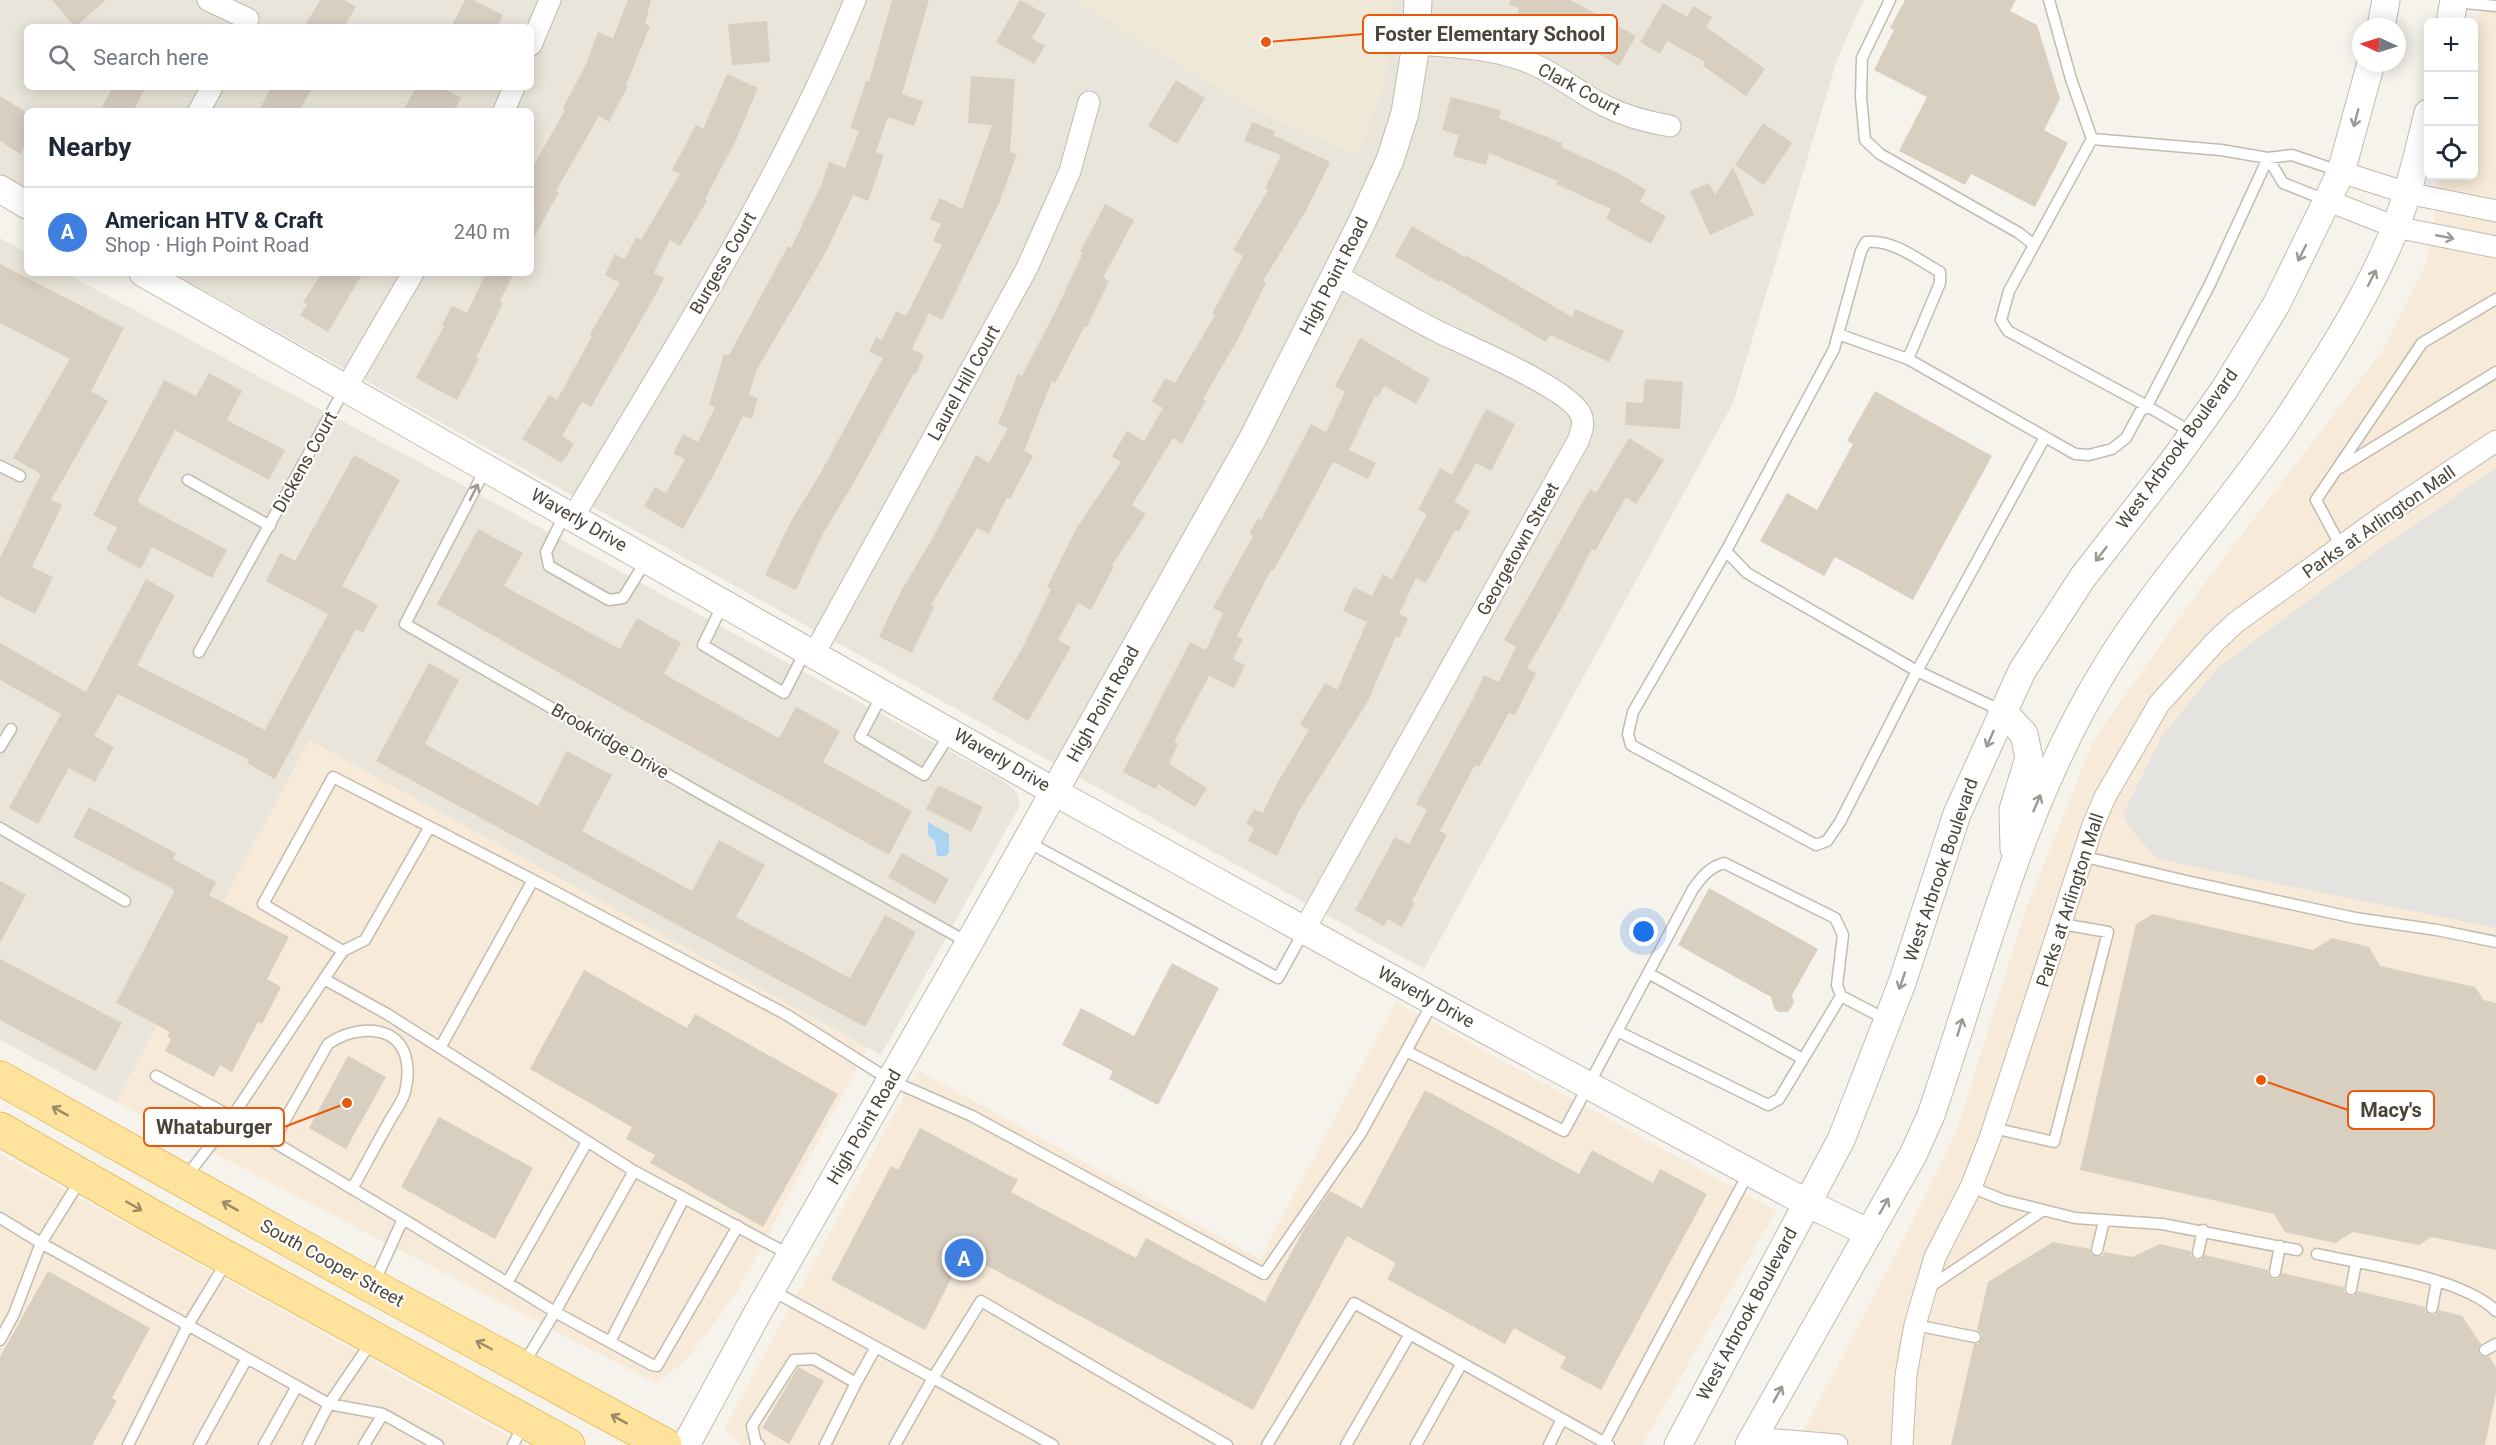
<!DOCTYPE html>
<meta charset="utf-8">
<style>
body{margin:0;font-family:Roboto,sans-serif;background:#f2f2f3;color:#1f2937}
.controls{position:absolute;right:18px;top:18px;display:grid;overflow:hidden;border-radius:9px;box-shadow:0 3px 15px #0003}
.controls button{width:54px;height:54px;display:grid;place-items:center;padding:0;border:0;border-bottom:2px solid #e0e1e3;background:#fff;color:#1f2937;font:30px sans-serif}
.compass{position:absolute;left:2352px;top:18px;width:54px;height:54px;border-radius:50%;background:#fff;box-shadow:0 3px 15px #0003;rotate:274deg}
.you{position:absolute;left:1644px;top:932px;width:21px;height:21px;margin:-15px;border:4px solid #fff;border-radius:50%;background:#1a73e8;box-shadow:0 0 0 9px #1a73e833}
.badge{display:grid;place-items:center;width:39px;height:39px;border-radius:50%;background:#fc3f1d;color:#fff;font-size:20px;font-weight:700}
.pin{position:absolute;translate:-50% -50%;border:3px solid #fff;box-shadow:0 2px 6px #0006}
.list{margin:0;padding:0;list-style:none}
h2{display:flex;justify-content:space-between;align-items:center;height:78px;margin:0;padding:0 24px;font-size:26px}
h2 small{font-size:20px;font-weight:400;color:#747a83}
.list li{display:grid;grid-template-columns:39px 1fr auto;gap:18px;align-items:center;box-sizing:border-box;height:90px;padding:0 24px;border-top:2px solid #e0e1e3}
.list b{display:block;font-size:22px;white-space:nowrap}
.list p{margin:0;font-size:20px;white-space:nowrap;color:#747a83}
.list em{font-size:20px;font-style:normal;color:#747a83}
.icon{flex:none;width:33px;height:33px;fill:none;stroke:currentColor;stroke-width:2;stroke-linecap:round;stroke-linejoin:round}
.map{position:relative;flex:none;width:2496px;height:1445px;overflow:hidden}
.search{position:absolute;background:#fff;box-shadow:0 3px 15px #0003;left:24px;top:24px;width:510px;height:66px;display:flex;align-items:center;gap:15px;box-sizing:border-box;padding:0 21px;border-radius:9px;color:#747a83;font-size:22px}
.panel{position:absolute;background:#fff;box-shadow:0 3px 15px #0003;left:24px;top:108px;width:510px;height:168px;border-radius:9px}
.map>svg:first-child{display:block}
.residential{fill:#eae5da;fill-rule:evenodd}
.commercial{fill:#f7ead8}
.education{fill:#efe8d6}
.parking{fill:#e5e3e0}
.water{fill:#a9d4f2}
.building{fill:#d8cfc1}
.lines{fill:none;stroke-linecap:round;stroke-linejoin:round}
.service-casing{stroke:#c2bbae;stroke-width:13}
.minor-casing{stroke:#c2bbae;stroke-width:23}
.tertiary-casing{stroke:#c2bbae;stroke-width:29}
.primary-casing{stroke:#e6c16a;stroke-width:35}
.service{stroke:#fff;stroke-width:10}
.minor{stroke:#fff;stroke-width:21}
.tertiary{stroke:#fff;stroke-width:27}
.primary{stroke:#ffe39c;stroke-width:33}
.oneway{stroke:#9c9892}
.oneway2{stroke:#9c8c66}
.labels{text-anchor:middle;stroke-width:4.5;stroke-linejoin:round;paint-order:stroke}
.street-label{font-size:18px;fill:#4b4439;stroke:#fff}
.leader{fill:none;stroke:#e8590c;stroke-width:2}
.callout-dot{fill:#e8590c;stroke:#fff;stroke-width:2}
.callout{fill:#fff;stroke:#e8590c;stroke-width:2}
.callout-label{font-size:20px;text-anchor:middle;font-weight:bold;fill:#4b4439}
</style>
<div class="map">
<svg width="2496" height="1445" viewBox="0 0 2496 1445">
<rect width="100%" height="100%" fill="#f6f3ec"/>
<path class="residential" d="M0 0H1864L1838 57 1733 403 1424 969 172 273H531V111H27V193L0 178ZM27 27H531V87H27Z
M0 238 27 253V273H65L449 478 1004 781 1017 793 1020 805 881 1055 310 741 116 1102 0 1040Z"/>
<path class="commercial" d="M2481 0H2496V1445H1796L1905 1237 1956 1133 2025 912 2093 741 2201 588 2383 350 2427 261 2440 176H2474V37Z
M309 740 868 1048 739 1289 689 1357 657 1384 116 1102Z
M1396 1002 1776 1211 1642 1445H741L724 1429 918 1070 1260 1259Z
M0 1154 524 1445H0Z"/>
<path class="education" d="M1075 0H1393L1385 84 1357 155 1252 109Z"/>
<path class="parking" d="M2496 468V928L2157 859 2129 827 2123 814 2161 737 2218 668 2344 574Z"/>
<path class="water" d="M928 822 949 834V852L946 856H937L935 841 928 835Z"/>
<path class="building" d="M52 0H106L75 27Z
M320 0H344L356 7 344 27H304Z
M465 0H473L503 15 497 27H451Z
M628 0H651L645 24 650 26 626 85 628 86 609 122 599 116 556 191 559 192 531 243V170L565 110 563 108 586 64 598 32 613 38Z
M892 0H929L902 94 923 101 914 126 888 117 876 152 884 155 868 201 853 195 825 254 757 369 749 395 758 398 752 419 743 416 714 474 683 529 644 506 655 487 666 493 685 459 673 454 683 434 698 442 715 407 709 405 724 354 729 355 788 246 791 248 822 183 829 162 845 168 859 131 850 128 866 81 869 82Z
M1020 0 1046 14 1032 38 1045 46 1034 64 996 42Z
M1510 0H1571L1636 36 1619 66 1572 39 1580 25 1539 13 1535 26 1516 21 1519 8 1509 5Z
M1905 0H2016L2010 11 2037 25 2060 99 2044 130 2068 143 2035 207 1971 174 1965 185 1899 151 1927 97 1874 70 1894 30 1890 28Z
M1663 3 1687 17 1693 6 1712 17 1706 27 1765 69 1746 96 1703 66 1705 62 1667 41 1660 54 1640 42Z
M767 21 770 62 732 65 728 24Z
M727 74 758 88 735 142 705 199 707 201 680 246 670 240 654 273 664 278 656 294 591 407 582 402 562 436 574 444 562 463 522 439 549 395 557 400 592 336 590 334 620 283 605 275 615 254 625 259 636 237 641 240 680 174 672 170 696 125 703 129Z
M971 76 1015 79 1010 152 1017 154 1000 201 942 320 929 313 912 349 924 355 916 374 914 373 853 484 822 535 796 590 765 575 790 523 820 474 883 358 869 352 876 337 882 340 896 311 906 316 942 245 933 241 941 224 930 219 940 198 962 209 992 125 968 123Z
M1176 80 1205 98 1177 144 1148 126Z
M113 87H146L133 111H100Z
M271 87H313L299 111H259Z
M416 87H441L461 98 454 111H403Z
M0 96 27 113V142L20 154 0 141Z
M1451 97 1501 110 1499 118 1562 143 1561 147 1620 174 1646 190 1640 202 1666 216 1651 244 1606 219 1611 209 1556 184 1558 181 1489 153 1486 165 1453 156 1459 135 1442 130Z
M1252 122 1275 131 1273 135 1330 162 1307 209 1263 281 1266 283 1238 339 1203 399 1206 400 1182 444 1173 438 1132 505 1146 514 1112 565 1114 566 1091 610 1078 603 1058 640 1071 647 1028 721 992 699 1023 647 1051 589 1047 587 1076 529 1121 462 1112 456 1127 431 1144 441 1163 408 1152 402 1165 378 1175 383 1215 315 1212 314 1243 256 1233 250 1268 190 1265 188 1281 155 1244 141Z
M1763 123 1792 143 1764 185 1735 165Z
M1733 167 1754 215 1710 235 1690 191 1709 183 1715 195Z
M1105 204 1134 220 1103 278 1109 281 1087 327 1085 326 1055 383 1052 381 1024 451 1033 456 1010 499 1007 497 989 534 977 528 931 605 934 607 912 653 879 637 901 591 931 541 976 455 989 463 1008 428 998 424 1018 374 1022 376 1057 308 1083 253 1080 252Z
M1412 226 1465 257 1466 255 1572 317 1575 309 1624 331 1609 362 1550 335 1546 342 1440 280 1439 282 1395 256Z
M0 264 124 328 91 391 108 401 51 500 62 505 32 567 53 577 35 614 0 596V558L41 474 13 458 70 359 0 323Z
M322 273H363L328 332 300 315 307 305 303 302Z
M486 273H514L500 301 503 303 476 358 479 359 457 400 416 378 444 326 442 325 452 306 467 313Z
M1360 338 1430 379 1416 404 1384 386 1378 397 1375 396 1349 450 1376 463 1368 479 1333 462 1299 525 1273 571 1271 570 1237 636 1243 639 1233 659 1245 665 1234 688 1209 676 1174 742 1178 744 1169 764 1207 788 1195 807 1158 784 1156 789 1123 772 1190 642 1206 650 1223 613 1213 608 1253 536 1249 534 1258 518 1261 520 1311 424 1326 432 1345 392 1335 386Z
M209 373 242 391 227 420 285 450 269 480 175 430 137 502 227 550 212 578 152 547 141 569 106 550 117 528 93 515 164 380 196 396Z
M1645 379 1683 382 1680 429 1625 425 1626 402 1643 403Z
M1875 391 1992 456 1913 600 1835 557 1824 576 1760 541 1787 493 1817 510 1853 444 1847 441Z
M1486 409 1515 424 1491 471 1476 463 1454 502 1470 511 1459 532 1455 530 1426 583 1416 578 1399 614 1408 618 1399 638 1396 636 1368 701 1299 811 1277 856 1248 841 1254 828 1246 824 1254 809 1263 813 1276 785 1309 730 1300 724 1325 683 1337 690 1367 622 1343 611 1354 587 1372 596 1383 574 1392 579 1427 514 1418 510 1440 468 1452 475Z
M1629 438 1664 460 1636 504 1626 497 1595 551 1592 549 1560 611 1527 668 1536 673 1515 715 1509 713 1479 767 1475 765 1440 831 1447 835 1412 901 1415 903 1402 927 1388 919 1384 926 1355 910 1395 837 1409 844 1427 810 1416 804 1475 695 1484 675 1499 682 1516 647 1504 640 1590 489 1596 493Z
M354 455 400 480 342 586 378 605 363 633 356 629 275 779 247 763 249 760 118 694 94 736 114 747 95 782 69 768 38 824 9 808 61 714 0 680V643L86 692 146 579 175 595 137 665 265 730 328 614 266 581 280 553 295 561Z
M478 529 523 553 504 586 620 649 637 618 681 643 664 674 779 738 796 707 840 731 823 762 912 811 889 855 653 726 437 604Z
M429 663 459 680 425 744 538 806 567 751 612 775 582 831 692 891 719 840 765 865 736 917 850 978 885 915 916 932 865 1027 376 761Z
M938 785 983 807 971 832 926 809Z
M89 807 176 853 173 859 216 882 209 895 289 937 267 979 281 987 262 1024 258 1022 232 1072 220 1065 214 1077 165 1051 171 1039 167 1036 170 1032 116 1003 175 890 73 837Z
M902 853 949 879 935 904 888 877Z
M0 881 26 895 0 943Z
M1709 888 1818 949 1792 995 1794 1003 1788 1012H1778L1774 1008 1771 997 1678 945Z
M2153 914 2313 950 2332 938 2369 947 2380 966 2475 987 2484 1000 2496 1003V1250L2431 1237 2419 1245 2353 1232 2335 1243 2285 1232 2274 1214 2080 1170 2136 924Z
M0 959 122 1023 96 1071 0 1020Z
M1172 963 1219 988 1158 1105 1109 1079 1113 1071 1062 1045 1081 1008 1134 1036Z
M584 970 687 1028 695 1014 838 1094 763 1227 650 1163 655 1155 626 1139 632 1127 530 1069Z
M348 1056 386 1077 346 1149 309 1128Z
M1425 1090 1579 1174 1592 1150 1653 1183 1660 1169 1707 1194 1601 1390 1560 1368 1566 1357 1514 1328 1505 1344 1387 1279 1396 1263 1347 1236 1253 1410 984 1264 954 1273 925 1330 831 1280 891 1166 898 1170 920 1128 1018 1180 1011 1192 1136 1258 1146 1238 1265 1302 1304 1229 1330 1191 1362 1208Z
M439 1117 533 1168 495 1239 401 1187Z
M2053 1242 2090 1249 2091 1255 2096 1257 2102 1256 2104 1252 2132 1257 2160 1244 2191 1251V1256L2196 1260H2201L2205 1255 2268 1270V1275L2273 1279H2278L2282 1273 2344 1287V1292L2349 1296H2354L2358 1291 2425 1307V1311L2430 1315H2435L2439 1310 2462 1316 2481 1344 2478 1349 2479 1354 2484 1357 2489 1356 2496 1367V1393L2485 1445H1951L1974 1344H1978L1982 1339V1334L1977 1330 1988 1282Z
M48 1271 150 1328 112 1398 117 1401 92 1445H0V1357Z
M798 1367 824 1381 789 1444 762 1428Z"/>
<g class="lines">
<g class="service-casing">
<path id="service" d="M1890 0 1862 58 1861 97 1865 140 1880 154 2019 233 2033 244
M2049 0 2071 79 2092 139 2009 291 2001 320 2008 331 2147 406 2210 284 2268 158
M2454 2 2496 6
M2092 139 2221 150 2268 158 2292 155 2339 171
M2268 158 2283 183 2328 201
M1838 334 1908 359
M2045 437 1917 671 1840 822 1827 841 1816 845 1631 745 1628 734 1633 712 1726 551 1834 349 1861 251 1866 242C1893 239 1918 260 1940 272V283L1908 359 2075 454 2089 455 2112 449 2126 438 2140 412 2147 406 2193 433
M0 466 20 476
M486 468 405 624 705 796 969 943
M2340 468 2496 372
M188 480 270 526
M565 514 546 552 549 566 609 600 623 598 647 559
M2341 547 2316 500 2422 343 2496 299
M1726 551 1747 573 1771 587 1917 671 2002 711
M723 604 703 645 784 693 806 650
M199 652 345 388
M882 695 860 737 924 775 951 732
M0 747 11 729
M0 828 125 901
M1026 841 1278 978 1304 931
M2081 856 2182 880 2355 918 2437 930 2496 942
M343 951 365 940 429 828
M1648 973 1803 1059
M324 979 343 951 263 904 333 777 533 880
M1617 1031 1768 1105 1779 1099 1841 996
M440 1048 533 880 787 1015 890 1080 972 1116 1264 1274 1361 1133 1433 1002
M1406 1051 1564 1131 1693 889C1702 877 1708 868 1724 863L1835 918 1843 935 1837 985 1841 996 1887 1020
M156 1076 232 1117 403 1219
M1993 1128 2054 1142 2108 932 2062 924
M273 1141 328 1044C342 1034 362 1028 380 1032 408 1039 411 1067 405 1092 403 1101 395 1111 390 1120 377 1143 365 1166 352 1189
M634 1171 790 1255
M186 1177 232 1117 324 979 387 1014 634 1171 555 1312 523 1365
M1971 1187 2003 1200 2075 1218 2162 1224 2297 1250
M0 1218 41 1243 81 1179
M2097 1250 2104 1221
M2198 1253 2203 1230
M2317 1254C2365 1265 2463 1277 2496 1311
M2275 1272 2280 1246
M374 1283 403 1219 555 1312 652 1365 657 1366 738 1226
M507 1283 587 1142
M1928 1288 2042 1211
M2351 1289 2356 1263
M771 1290 933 1378 895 1445
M2432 1308 2437 1281
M1915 1325 1975 1337
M0 1340 14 1314 41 1243 329 1404 372 1341
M610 1342 684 1198
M2485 1350 2496 1344
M128 1445 188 1325 227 1261
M199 1445 247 1358
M264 1445 297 1386
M308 1445 329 1404 383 1414 438 1445
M364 1445 383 1414
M513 1445 524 1424
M759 1445 756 1443 752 1426 794 1360 814 1359 856 1383 876 1347
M825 1445 856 1383
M1053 1445 933 1378 981 1301 1227 1445
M1267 1445 1354 1303 1609 1445
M1346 1445 1410 1334
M1416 1445 1462 1363
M1549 1445 1562 1419
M1603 1445 1749 1172"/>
</g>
<g class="minor-casing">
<path id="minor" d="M208 0 248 19
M1416 44C1456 47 1496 48 1533 64 1558 75 1580 93 1605 106 1625 116 1647 122 1670 126
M531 45 550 0
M199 111 212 87
M504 111 514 87
M2341 172 2407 193 2496 211
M2329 201 2395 227 2496 247
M346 388 413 273
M573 517C673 349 781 182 855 0
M814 654 1027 268 1070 171 1089 102
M1304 930 1578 441C1581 433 1585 424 1581 415 1571 389 1467 346 1439 332 1403 314 1369 293 1334 274
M1753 1438 1837 1445
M1902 1445 1906 1375 1915 1325 1935 1257 1971 1187 1989 1141 2093 825 2105 797 2159 704 2215 642 2235 623 2386 514 2496 441"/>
</g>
<g class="tertiary-casing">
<path id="tertiary" d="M2450 22 2454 0
M2381 27 2386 0
M0 189 27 205
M143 273 1069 800 1456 1014 1807 1203 1869 1233
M2002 711 2024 734 2029 758 2013 810 2014 849
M686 1445 757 1314 969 943 1252 440 1362 222 1390 160 1405 113 1416 44 1418 0
M1678 1445 1841 1140 1902 983 1957 814 2022 671 2083 577 2174 460 2224 390 2276 305 2341 172 2371 63
M1749 1445 1913 1155 1931 1115C1983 963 2021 805 2106 667 2159 580 2231 505 2287 420 2324 364 2362 305 2389 243 2407 202 2417 157 2428 113"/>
</g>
<g class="primary-casing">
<path id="primary" d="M0 1078 372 1286 665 1445
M0 1129 164 1223 568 1445"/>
</g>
<use href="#service" class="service"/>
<use href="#minor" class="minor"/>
<use href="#tertiary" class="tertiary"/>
<use href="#primary" class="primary"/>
</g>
<defs><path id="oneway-shaft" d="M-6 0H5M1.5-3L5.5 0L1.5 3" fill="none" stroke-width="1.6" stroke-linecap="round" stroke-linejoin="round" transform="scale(1.5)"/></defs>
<g class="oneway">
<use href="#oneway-shaft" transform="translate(2356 118) rotate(105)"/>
<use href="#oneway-shaft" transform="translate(2445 237) rotate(11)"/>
<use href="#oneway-shaft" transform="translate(2302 253) rotate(117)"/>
<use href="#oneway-shaft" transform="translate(2372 278) rotate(-63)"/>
<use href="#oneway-shaft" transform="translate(474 492) rotate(-63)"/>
<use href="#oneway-shaft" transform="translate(2101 554) rotate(128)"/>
<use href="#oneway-shaft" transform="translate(1990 739) rotate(114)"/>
<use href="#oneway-shaft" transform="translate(2037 803) rotate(-67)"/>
<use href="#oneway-shaft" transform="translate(1902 981) rotate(109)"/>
<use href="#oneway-shaft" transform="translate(1960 1027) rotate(-73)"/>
<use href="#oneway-shaft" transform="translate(1884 1206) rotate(-60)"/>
<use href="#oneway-shaft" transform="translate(1778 1394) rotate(-61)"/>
</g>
<g class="oneway2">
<use href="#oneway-shaft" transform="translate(60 1111) rotate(-151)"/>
<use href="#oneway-shaft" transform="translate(134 1206) rotate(30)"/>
<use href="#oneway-shaft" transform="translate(230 1206) rotate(-151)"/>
<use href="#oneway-shaft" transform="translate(484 1345) rotate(-152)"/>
<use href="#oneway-shaft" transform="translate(619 1419) rotate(-151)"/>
</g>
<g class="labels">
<g class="street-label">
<text transform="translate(1579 89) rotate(28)" y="6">Clark Court</text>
<text transform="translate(723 263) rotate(-60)" y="6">Burgess Court</text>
<text transform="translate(1334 276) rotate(-63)" y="6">High Point Road</text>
<text transform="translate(964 383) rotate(-61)" y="6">Laurel Hill Court</text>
<text transform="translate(2177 449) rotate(-54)" y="6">West Arbrook Boulevard</text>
<text transform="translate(305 462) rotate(-61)" y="6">Dickens Court</text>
<text transform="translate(579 520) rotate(30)" y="6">Waverly Drive</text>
<text transform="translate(2379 522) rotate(-35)" y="6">Parks at Arlington Mall</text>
<text transform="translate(1518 549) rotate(-61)" y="6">Georgetown Street</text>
<text transform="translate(1103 704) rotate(-61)" y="6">High Point Road</text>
<text transform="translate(610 741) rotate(30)" y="6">Brookridge Drive</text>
<text transform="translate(1002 760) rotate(30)" y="6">Waverly Drive</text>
<text transform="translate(1941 870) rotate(-71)" y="6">West Arbrook Boulevard</text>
<text transform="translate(2070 900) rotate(-72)" y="6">Parks at Arlington Mall</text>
<text transform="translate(1426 997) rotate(29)" y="6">Waverly Drive</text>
<text transform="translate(864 1127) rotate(-60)" y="6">High Point Road</text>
<text transform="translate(332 1263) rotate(29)" y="6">South Cooper Street</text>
<text transform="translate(1747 1314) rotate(-62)" y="6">West Arbrook Boulevard</text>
</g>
</g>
<path class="leader" d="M1266 42L1363 34M2261 1080L2348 1110M347 1103L284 1127"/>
<g class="callout-dot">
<circle cx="1266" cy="42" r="6"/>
<circle cx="2261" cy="1080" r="6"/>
<circle cx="347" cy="1103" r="6"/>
</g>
<g class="callout">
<rect x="1363" y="15" width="254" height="38" rx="6"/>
<rect x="2348" y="1091" width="86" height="38" rx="6"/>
<rect x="144" y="1108" width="140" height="38" rx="6"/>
</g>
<g class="callout-label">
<text x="1490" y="41">Foster Elementary School</text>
<text x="2391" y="1117">Macy's</text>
<text x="214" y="1134">Whataburger</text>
</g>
</svg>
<div class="controls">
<button>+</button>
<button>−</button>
<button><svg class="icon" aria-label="locate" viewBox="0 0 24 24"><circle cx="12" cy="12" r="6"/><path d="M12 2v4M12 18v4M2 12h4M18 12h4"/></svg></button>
</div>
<svg class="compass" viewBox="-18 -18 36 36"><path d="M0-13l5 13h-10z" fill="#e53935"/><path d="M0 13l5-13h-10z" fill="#747a83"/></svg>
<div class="you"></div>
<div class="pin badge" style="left:964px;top:1258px;background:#3f7fe0">A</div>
<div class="search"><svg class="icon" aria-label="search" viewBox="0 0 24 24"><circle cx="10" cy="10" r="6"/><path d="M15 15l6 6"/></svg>Search here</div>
<section class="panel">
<h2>Nearby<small></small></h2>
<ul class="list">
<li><span class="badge" style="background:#3f7fe0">A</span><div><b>American HTV &amp; Craft</b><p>Shop · High Point Road</p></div><em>240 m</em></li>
</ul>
</section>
</div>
